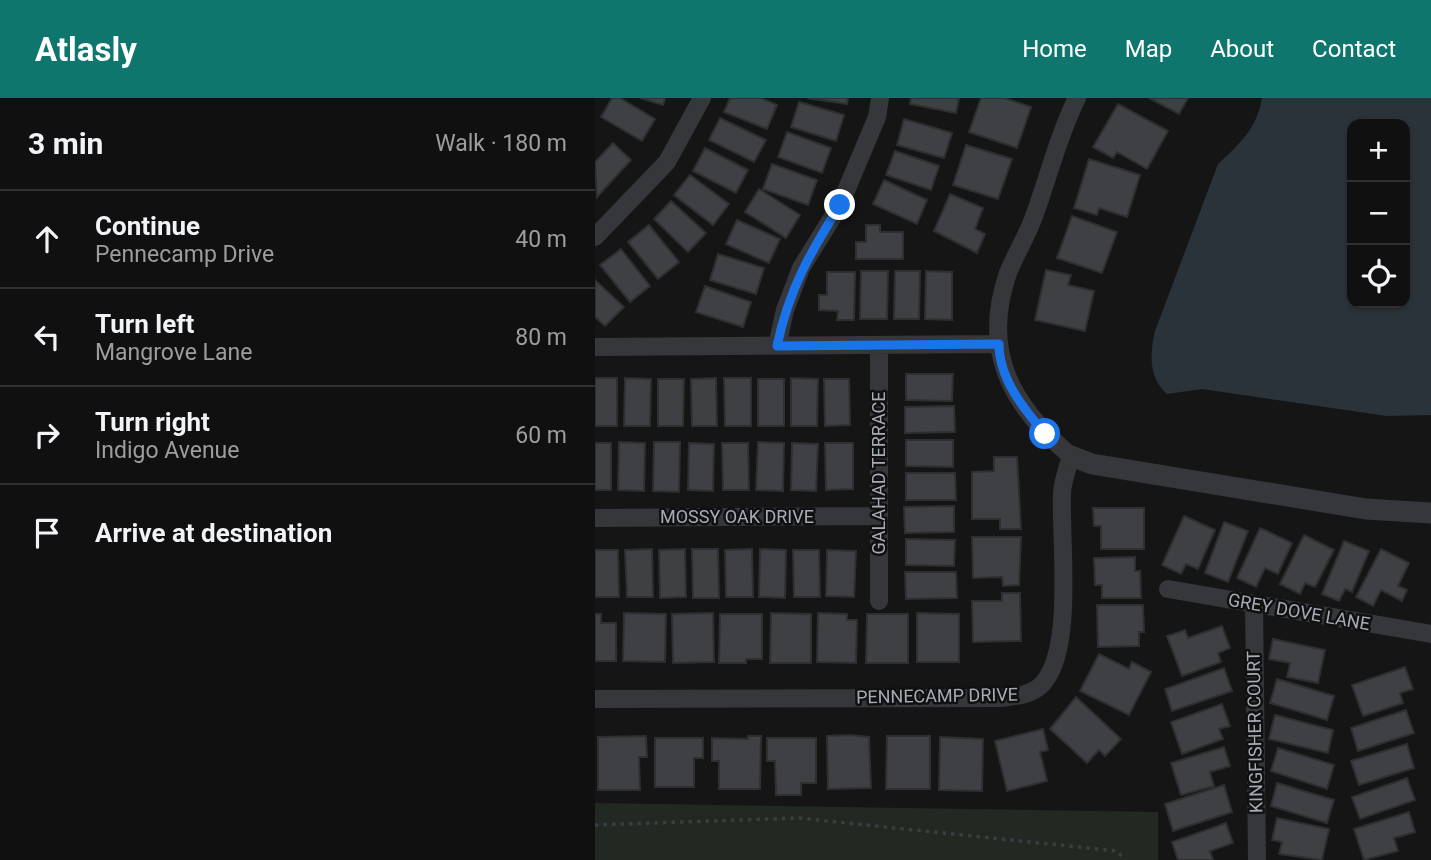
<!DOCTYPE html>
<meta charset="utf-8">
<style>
body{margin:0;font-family:Roboto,sans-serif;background:#191919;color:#f1f3f6}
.controls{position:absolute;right:21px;top:21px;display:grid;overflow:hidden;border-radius:14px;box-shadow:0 2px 5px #0004}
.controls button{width:63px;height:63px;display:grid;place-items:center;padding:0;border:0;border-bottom:2px solid #303030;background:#101010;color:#f1f3f6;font:35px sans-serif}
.stop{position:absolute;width:21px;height:21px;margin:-16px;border:5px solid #1a73e8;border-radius:50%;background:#fff}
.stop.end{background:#1a73e8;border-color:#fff;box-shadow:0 2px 7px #0008}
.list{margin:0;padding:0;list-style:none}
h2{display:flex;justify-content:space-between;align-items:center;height:91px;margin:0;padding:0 28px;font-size:30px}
h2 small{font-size:23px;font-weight:400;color:#9c9d9f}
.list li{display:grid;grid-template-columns:46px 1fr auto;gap:21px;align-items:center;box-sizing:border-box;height:98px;padding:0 28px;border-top:2px solid #303030}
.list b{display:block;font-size:26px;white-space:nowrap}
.list p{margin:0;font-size:23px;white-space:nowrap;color:#9c9d9f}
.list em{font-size:23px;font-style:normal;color:#9c9d9f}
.icon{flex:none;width:38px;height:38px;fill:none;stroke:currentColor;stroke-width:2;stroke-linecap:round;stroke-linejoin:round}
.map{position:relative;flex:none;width:836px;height:762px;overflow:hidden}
header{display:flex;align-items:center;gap:42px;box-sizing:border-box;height:98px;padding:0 35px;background:#0f766e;color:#fff}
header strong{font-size:33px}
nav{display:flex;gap:38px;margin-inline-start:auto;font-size:24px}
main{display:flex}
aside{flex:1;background:#101010}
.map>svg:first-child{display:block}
.green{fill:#212922}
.water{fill:#2b333a;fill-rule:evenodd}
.building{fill:#3f4043;stroke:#2f2f32;stroke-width:2}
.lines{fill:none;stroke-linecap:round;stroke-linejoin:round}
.path{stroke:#3c3d42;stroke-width:3.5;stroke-dasharray:3.5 5;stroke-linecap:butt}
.minor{stroke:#36373b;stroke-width:18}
.tertiary{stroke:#36373b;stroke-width:21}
.route{stroke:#1a73e8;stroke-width:9}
.labels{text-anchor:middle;stroke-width:5;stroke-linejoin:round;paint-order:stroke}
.street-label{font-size:18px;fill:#a7abb6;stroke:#101011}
</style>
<header>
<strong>Atlasly</strong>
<nav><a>Home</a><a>Map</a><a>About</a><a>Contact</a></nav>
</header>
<main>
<aside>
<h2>3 min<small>Walk · 180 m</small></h2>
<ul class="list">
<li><svg class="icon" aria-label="ahead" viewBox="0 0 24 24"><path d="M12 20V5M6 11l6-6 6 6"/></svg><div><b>Continue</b><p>Pennecamp Drive</p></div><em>40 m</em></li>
<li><svg class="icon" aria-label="left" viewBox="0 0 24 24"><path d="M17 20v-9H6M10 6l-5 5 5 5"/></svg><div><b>Turn left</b><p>Mangrove Lane</p></div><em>80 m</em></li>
<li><svg class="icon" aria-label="right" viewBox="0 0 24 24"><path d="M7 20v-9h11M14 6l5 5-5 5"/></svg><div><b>Turn right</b><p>Indigo Avenue</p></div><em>60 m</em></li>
<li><svg class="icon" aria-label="arrive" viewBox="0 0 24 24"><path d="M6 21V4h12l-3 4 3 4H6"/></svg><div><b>Arrive at destination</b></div></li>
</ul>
</aside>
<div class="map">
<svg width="836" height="762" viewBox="0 0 836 762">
<rect width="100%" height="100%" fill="#151516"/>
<path class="green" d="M0 705 563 714V762H0Z"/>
<path class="water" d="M667 0H836V317L792 318 607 291 572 296C553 280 555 254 560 233L623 66C645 46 662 30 667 0ZM757 26H810V205H757Z"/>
<path class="building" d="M17 0H25L60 21 47 43 6 19Z
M45 0H70L68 7Z
M135 0H166L182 7 172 31 129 14Z
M212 0H253L252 6Z
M316 0H364L361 15 315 6Z
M386 0H409L436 9 422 50 374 34Z
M554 0H593L584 16Z
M204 4 249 17 241 43 196 29Z
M523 6 573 33 552 71 522 54 518 60 498 49Z
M125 20 171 42 159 64 114 42Z
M309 21 357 35 349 60 302 47Z
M192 34 236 50 227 75 183 59Z
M18 45 36 62 2 99 0 64Z
M371 47 417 61 403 101 358 87Z
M110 50 153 72 141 95 98 73Z
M300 53 344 68 336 92 291 77Z
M494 61 545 77 532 119 504 110 502 117 479 110Z
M177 66 222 82 213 107 168 91Z
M95 77 134 106 118 127 79 97Z
M289 82 332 102 322 126 278 106Z
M164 91 205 117 191 140 150 114Z
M355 96 388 110 380 131 390 136 382 155 339 133Z
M76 103 111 135 93 154 59 121Z
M477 118 522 134 507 175 462 160Z
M142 122 185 141 174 165 131 146Z
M54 127 84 164 63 181 33 144Z
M271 127H285V134H308V161H261V144H271Z
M26 151 55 188 35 204 5 167Z
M123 156 169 170 161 196 115 182Z
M451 172 476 177 473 187 499 193 490 233 440 222Z
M266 173H293L292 221H265Z
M300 173H325L324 221H299Z
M331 173 357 174V222L330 221Z
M232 174H260L259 222H242L243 213 224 212V197H232Z
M0 182 29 209 10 228 0 219Z
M110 188 156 204 148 229 101 214Z
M311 276H358L357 303 311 302Z
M0 280H22V328H0Z
M30 280 56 281 55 328H29Z
M121 280 122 328H97L96 281Z
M129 280H156V328H130Z
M196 280 223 281 222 328H196Z
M63 281H89L88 328H63Z
M163 281H189V328H163Z
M229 281H254L255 327 230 328Z
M359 308 360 334 310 335V309Z
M311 342H358V369L311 368Z
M24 344 50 345 49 393 23 392Z
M59 344H85L84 394 58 393Z
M163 344 189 345 188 393 161 392Z
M0 345H16V392H0Z
M94 345 119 346 118 393 93 392Z
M127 345H153L154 392H128Z
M197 345 223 346 221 393 196 392Z
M230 345H258V391L231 392Z
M399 359H422L426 431H405V421H377V374L399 373Z
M311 375H360L361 402H311Z
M359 408V434L310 435 309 409Z
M498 410H549V451H506V428H499Z
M589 418 620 432 603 471 591 466 586 476 567 467Z
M629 424 653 433 633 484 610 475Z
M665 430 697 445 683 476 670 470 661 489 642 480Z
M709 437 739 452 720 489 710 485 705 496 685 486Z
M377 439H426L424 487 408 488 407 479 378 480Z
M311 441 360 442 359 468 311 467Z
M749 443 774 453 757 494 750 491 744 503 727 496Z
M57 451 58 499H32L30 452Z
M90 451 91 499 65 500 64 452Z
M97 451H123L124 500H98Z
M157 451 158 499H131L130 452Z
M165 451 191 452 190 500 164 499Z
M786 451 814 465 803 488 812 492 807 503 786 492 778 508 761 499Z
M0 452H23L24 499H0Z
M198 452H224L225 499H199Z
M232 452 261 453 259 499 231 498Z
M540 459V473H545L546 500H507V487H500L499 460Z
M310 474H361L362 500 311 501Z
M407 495H425L426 543 378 544 377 503H407Z
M502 507H548L549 534H544V548L503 549Z
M29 515 71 516 70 564 28 563Z
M118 515 119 564 78 565 77 516Z
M176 515 216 516V565H175Z
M223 515 252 516V522H262L261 565 222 564Z
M322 515 364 516V564H322Z
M0 516H6V525H21V563H0Z
M125 516H167V561H151V565H124Z
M272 516H313V565H271Z
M627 528 635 550 623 555 626 564 587 578 572 538 590 532 593 540Z
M678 541 730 552 723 585 692 579 695 565 674 561Z
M504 556 534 571 537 564 556 574 534 617 485 593Z
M810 569 818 591 805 595 808 605 768 618 757 587Z
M629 570 637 593 577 613 570 591Z
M682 581 739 598 732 622 675 605Z
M481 599 526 641 510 658 504 652 492 665 455 631Z
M627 606 635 628 624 631 628 641 587 656 576 624Z
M811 612 819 635 763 653 756 630Z
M680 617 738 632 733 655 674 641Z
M448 631 453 652 445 654 452 683 412 693 400 643Z
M255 637 274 639 276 690 233 691 232 638Z
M51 638 52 659H44L45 692H3V639Z
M153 638H166L165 691H124V663H117V640L153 641Z
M292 638H335V691H291Z
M345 639 388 641 387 693 344 692Z
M60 640H108V660H99V689H60Z
M172 640H221V685H206V697H181L180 663H172Z
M812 646 819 670 764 687 756 663Z
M629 649 635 668 615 674 619 688 586 697 576 665Z
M683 650 739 667 732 691 676 673Z
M812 680 820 702 765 721 757 699Z
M682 685 739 702 732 725 676 708Z
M629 687 637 714 578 733 570 706Z
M814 714 820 734 799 740 803 753 769 762 759 731Z
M682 720 734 731 727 762 684 756 687 744 677 742Z
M631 725 638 745 615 753 618 762H583L577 744Z"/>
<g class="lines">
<path class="path" d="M0 727 204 720 522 753 530 762"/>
<path class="minor" d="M0 139 72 64 107 0
M284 247V503
M182 248 190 212 206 170 245 107 282 19 285 0
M0 249 404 246
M0 420 284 418
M573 491 836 536
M659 506 662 762
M0 601 405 600C421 598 439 597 449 584 479 548 465 442 467 394 468 382 473 369 476 358 416 308 386 253 413 175 420 157 431 140 438 121 453 81 463 38 482 0"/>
<path class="tertiary" d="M476 358 497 366 771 411 836 415"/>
</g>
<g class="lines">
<path class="route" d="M245 107C215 155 194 191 182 248L404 246C404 281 429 311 450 336"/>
</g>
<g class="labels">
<g class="street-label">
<text transform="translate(284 375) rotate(-90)" y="6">GALAHAD TERRACE</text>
<text x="142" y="425">MOSSY OAK DRIVE</text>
<text transform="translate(704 514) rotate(10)" y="6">GREY DOVE LANE</text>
<text transform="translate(342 598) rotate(-1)" y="6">PENNECAMP DRIVE</text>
<text transform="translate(660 634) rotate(-91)" y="6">KINGFISHER COURT</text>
</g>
</g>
</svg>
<div class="controls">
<button>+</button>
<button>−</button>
<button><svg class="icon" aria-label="locate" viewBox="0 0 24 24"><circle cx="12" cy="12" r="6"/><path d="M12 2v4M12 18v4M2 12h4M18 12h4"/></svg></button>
</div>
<div class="stop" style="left:450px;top:336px"></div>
<div class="stop end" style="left:245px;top:107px"></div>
</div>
</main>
